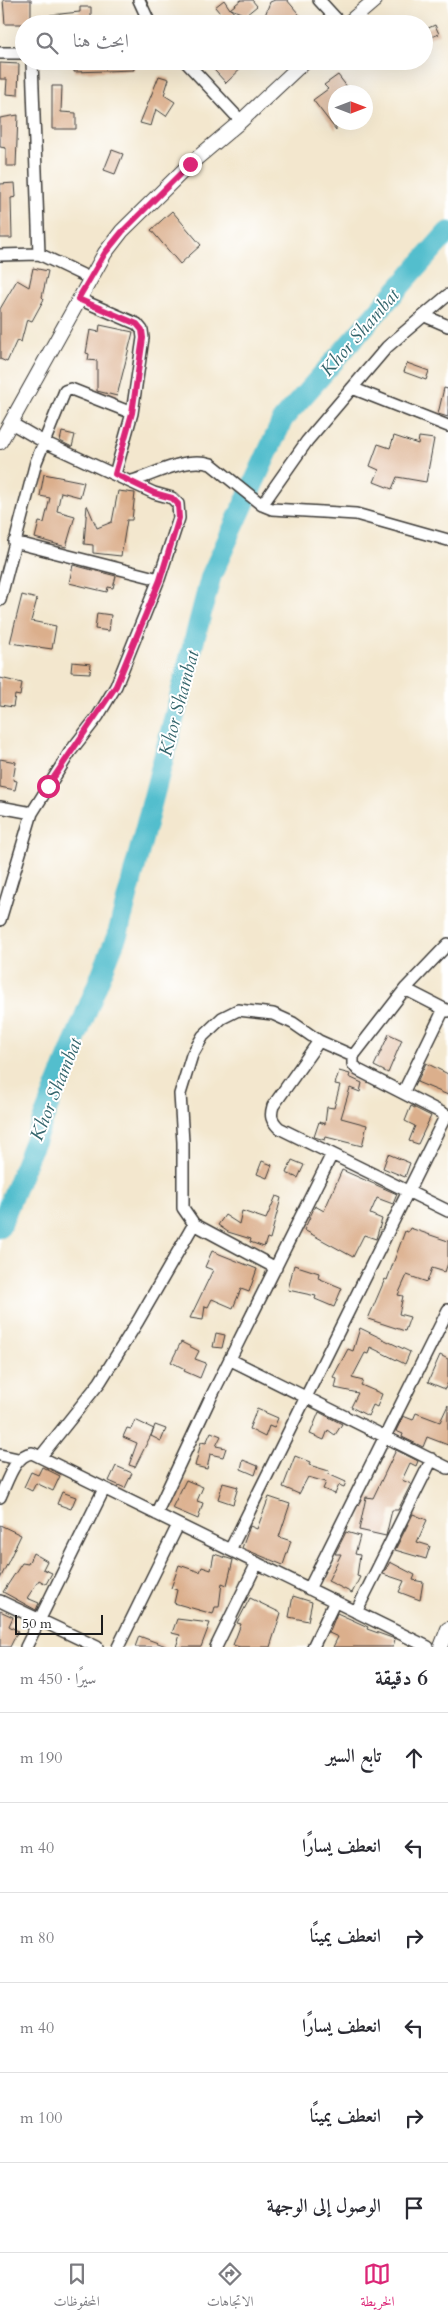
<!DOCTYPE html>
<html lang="ar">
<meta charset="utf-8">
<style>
body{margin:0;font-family:Cardo,Amiri,serif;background:#f2f2f3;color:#2b2b33;direction:rtl}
.compass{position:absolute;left:328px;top:85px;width:45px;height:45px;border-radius:50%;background:#fff;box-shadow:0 5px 20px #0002;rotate:90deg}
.scale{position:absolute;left:15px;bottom:12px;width:88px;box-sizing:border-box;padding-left:5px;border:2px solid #1c1c1c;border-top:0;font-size:14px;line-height:18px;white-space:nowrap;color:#1c1c1c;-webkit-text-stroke:4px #fff;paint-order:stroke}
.stop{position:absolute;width:15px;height:15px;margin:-11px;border:4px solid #db2777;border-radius:50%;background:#fff}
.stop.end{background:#db2777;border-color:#fff;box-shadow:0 1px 5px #0008}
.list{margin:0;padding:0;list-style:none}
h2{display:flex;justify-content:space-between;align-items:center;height:65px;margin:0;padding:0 20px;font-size:21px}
h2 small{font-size:16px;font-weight:400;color:#7c7c81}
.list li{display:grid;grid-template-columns:32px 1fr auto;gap:15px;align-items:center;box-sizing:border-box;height:90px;padding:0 20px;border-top:1px solid #e1e1e2}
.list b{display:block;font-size:19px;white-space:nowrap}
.list em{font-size:16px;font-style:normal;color:#7c7c81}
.icon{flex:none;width:28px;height:28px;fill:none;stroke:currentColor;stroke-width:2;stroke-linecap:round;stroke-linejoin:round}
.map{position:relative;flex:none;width:448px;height:1647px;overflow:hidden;direction:ltr}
.search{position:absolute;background:#fff;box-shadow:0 5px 20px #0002;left:15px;right:15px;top:15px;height:55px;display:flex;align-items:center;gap:12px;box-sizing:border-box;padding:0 18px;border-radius:28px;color:#7c7c81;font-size:19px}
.sheet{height:605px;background:#fff}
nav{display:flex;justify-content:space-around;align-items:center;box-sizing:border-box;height:70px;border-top:1px solid #e1e1e2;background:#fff;font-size:14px;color:#7c7c81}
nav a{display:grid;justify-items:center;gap:2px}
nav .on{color:#db2777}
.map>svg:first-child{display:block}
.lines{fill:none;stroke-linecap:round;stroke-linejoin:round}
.river{stroke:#52becd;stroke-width:21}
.building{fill:#dbaf8c}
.minor-casing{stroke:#3c3a37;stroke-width:14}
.tertiary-casing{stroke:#3c3a37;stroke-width:16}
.minor{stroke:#fff;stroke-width:11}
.tertiary{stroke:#fff;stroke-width:14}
.route{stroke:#db2777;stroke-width:6}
.labels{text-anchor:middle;stroke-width:4;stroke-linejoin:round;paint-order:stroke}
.water-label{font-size:19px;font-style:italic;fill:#34656c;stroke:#fff}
</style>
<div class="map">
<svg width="448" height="1647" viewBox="0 0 448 1647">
<rect width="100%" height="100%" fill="#fff"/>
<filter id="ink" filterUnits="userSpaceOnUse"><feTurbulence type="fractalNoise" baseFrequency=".02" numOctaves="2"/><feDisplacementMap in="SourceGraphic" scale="10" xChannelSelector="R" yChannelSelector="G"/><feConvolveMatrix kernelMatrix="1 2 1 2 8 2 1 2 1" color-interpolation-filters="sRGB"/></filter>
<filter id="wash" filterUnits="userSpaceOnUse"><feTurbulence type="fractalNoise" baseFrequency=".0096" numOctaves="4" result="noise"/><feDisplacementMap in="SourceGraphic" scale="20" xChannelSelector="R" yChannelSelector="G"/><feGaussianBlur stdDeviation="1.12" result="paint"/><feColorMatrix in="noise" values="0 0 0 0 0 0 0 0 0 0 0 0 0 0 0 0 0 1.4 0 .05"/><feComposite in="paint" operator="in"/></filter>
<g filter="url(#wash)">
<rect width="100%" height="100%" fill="#f3e7ce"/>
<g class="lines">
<path class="river" d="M0 1227 118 933 211 576 283 419 448 232"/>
</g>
<g id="blocks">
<path class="building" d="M3 0H31V24H5Z
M224 0 230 9 241 0H252L257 6 246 15 231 9 242 24H213L224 18 215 7Z
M275 0H287L303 19 299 24H269L263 21 270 2Z
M80 7H91V24H50V15L80 12Z
M435 25 439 34 424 40V30Z
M118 61H133L134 70 74 72V62Z
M206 61H249L226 83Z
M0 63 19 64 18 95 6 94 7 79H0Z
M338 75 351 92H336V130L313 100 328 89 324 85Z
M159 76 169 79 164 95 175 102 166 116 156 109 151 126 140 123Z
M52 86H62L61 112 76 113V129H52Z
M18 115 16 166H6V148L0 147V118Z
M112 150 123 154 115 174 104 170Z
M15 183 16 197 11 198 12 238H0V184Z
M172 211 201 245 180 264 151 230Z
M33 268 48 271 42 297 44 299 32 321 27 319 21 342 17 340 7 362 0 359V309L17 280 29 287Z
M100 325 133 332 117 396 97 391V361L88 360 89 354 86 353 90 330 99 332Z
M407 363 429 371 426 380 404 372Z
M444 388 448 389V417L438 414Z
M62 432 75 435 72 447 60 441Z
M394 436 418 444 419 437 434 439 426 482 397 477 392 489 374 482 379 470 370 466 378 444 390 448Z
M44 474 84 482 80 497 61 492 57 511 75 516 66 547 35 538 39 522 44 523 50 498 40 496Z
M118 491 135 493 132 520H127L121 556 93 553V545L84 544 87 505 97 528 112 522Z
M73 565 116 576 113 588 108 587 107 592 69 583Z
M22 595 37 599 31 621 56 626 52 649 10 643Z
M97 613 111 615 109 631 95 629Z
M72 662 91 664 90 673 71 672Z
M0 678 22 683 20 696 15 695 13 707 0 705Z
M0 759 16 762 13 780 17 781 15 790 0 787Z
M389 1034 402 1040 388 1073 374 1066Z
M426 1063 448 1074V1095L417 1082Z
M339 1071 350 1074 349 1077 362 1083 360 1092 350 1088 341 1118 367 1125 362 1146 326 1137 325 1140 314 1137 319 1122 325 1124 327 1107 334 1108 340 1085 335 1084Z
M411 1106 431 1116 418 1144 409 1141 415 1126 405 1121Z
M388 1154 410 1163 405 1177 383 1168Z
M292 1160 304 1165 298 1178 286 1173Z
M262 1161 272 1165 267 1178 257 1174Z
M342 1170 397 1194 393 1204 377 1198 370 1214 382 1219 376 1239 364 1235 353 1257 304 1230 315 1206 324 1211Z
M276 1196 281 1198 270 1239 267 1238 264 1247 250 1242 251 1239 228 1232 218 1225 225 1215 239 1224 242 1211 266 1219Z
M410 1228 448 1241V1263L445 1272 432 1268 427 1282 407 1275 398 1295 403 1296 399 1314 410 1317 405 1331 368 1319 385 1279 387 1280 405 1231 408 1232Z
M212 1251 257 1269 249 1292 241 1289 233 1308 212 1299 208 1307 205 1306 203 1320 190 1318 213 1270 205 1267Z
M294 1265 319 1273 318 1278 342 1288 334 1307 315 1299 316 1296 288 1290Z
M360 1328 410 1352 405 1364 370 1347 368 1354 365 1353 352 1378 363 1381 361 1385 382 1394 377 1407 373 1405 368 1416 351 1407 358 1393 335 1388 337 1379 333 1377 348 1349 353 1351Z
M216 1333 225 1335 222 1348 213 1347Z
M181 1342 199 1351 195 1359 206 1363 200 1378 184 1371 185 1369 171 1362Z
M440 1355 448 1359V1382L445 1389 428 1382Z
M448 1405V1445L427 1437 423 1447 402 1437 403 1434 396 1431 403 1416 413 1420 416 1413 440 1422Z
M257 1409 278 1418 274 1428 269 1426 265 1437 249 1429Z
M319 1412 342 1424 335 1435 328 1430 324 1440 310 1434Z
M135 1420 154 1429 135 1467 129 1465 137 1443 123 1437 127 1428 131 1429Z
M155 1425 166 1429 161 1441 151 1436Z
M211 1432 221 1436 216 1446 226 1448 223 1457 210 1454 207 1469 195 1466 201 1442 206 1443Z
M396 1450 418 1461 416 1466 410 1463 402 1480 411 1484 398 1510H392L386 1536 359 1530 366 1497 373 1498Z
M295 1456 310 1462 309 1465 329 1471 328 1474 346 1482 344 1487 339 1485 335 1494 323 1489 326 1482 308 1477 299 1494 283 1487Z
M243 1460 258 1466 255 1475 241 1469Z
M116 1466 132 1473 125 1488 109 1481Z
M42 1467 60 1476 53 1491 36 1483 32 1491 24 1487 31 1472 38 1475Z
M186 1480 203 1487 197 1501 203 1503 198 1519 172 1508Z
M223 1483 238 1487 233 1504 218 1499Z
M62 1492 76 1497 71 1509 57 1504Z
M269 1497 290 1504 279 1537 291 1541 283 1565 242 1548 250 1526 257 1529Z
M413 1514 427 1520 417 1542 430 1546 426 1559 395 1550Z
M0 1525 21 1535 0 1579Z
M346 1532 360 1536 355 1554 360 1555 357 1576 360 1577 352 1593 328 1581 341 1554H335Z
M33 1553 47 1561 43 1569 52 1573 46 1584 39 1580 27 1598 39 1603 36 1610 3 1592 22 1563 28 1564Z
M214 1554 233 1560 227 1585 222 1583 219 1607H215L213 1614 174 1603 177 1590 171 1588 179 1565 200 1572 202 1567 211 1570Z
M390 1562 415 1575 413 1580 423 1582 420 1600 399 1592 404 1581 383 1574Z
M293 1596 312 1602 308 1621 289 1617Z
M250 1598 281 1613 270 1647H240L233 1645 241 1624 237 1623Z
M0 1611 13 1617 9 1626 18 1631 10 1647H0Z
M337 1613 368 1627 367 1629 395 1639 393 1647H333L338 1637 329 1633Z
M177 1619 210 1623 201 1647H176L180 1635 172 1633Z
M139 1636 166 1646V1647H135Z"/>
</g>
</g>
<g filter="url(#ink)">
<use href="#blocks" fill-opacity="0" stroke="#3c3a37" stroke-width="1"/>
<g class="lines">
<g class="minor-casing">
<path id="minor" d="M139 0 150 24
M319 0 341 24
M0 53H24
M32 61 39 254
M185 61 241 121
M0 255 39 254 89 278
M79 299 137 324 142 330 143 338 132 413 115 474
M425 316 448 326
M352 388 448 426
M132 481C156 474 186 456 211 464L262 505 272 509 356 514 448 540
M262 505 307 441 387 347 448 295
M14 542 159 579
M0 600 36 462 65 391 71 389 132 413
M0 807 32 813
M0 920 32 813 70 752 98 716 116 686 159 579 179 518 178 504 172 498 154 493 44 442 11 423
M448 944 405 989 353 1056V1064L358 1070 448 1116
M405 989 448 1011
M319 1041 273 1106C270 1116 271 1120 279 1128L448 1211
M403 1093 444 1009
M276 1268 194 1224 183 1208V1142L180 1094 192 1055 203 1036 222 1018 238 1010 273 1014 293 1023 319 1041 353 1056
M231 1360 448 1468
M0 1455 18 1459
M41 1456 100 1382 138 1321 194 1224
M0 1497C7 1483 14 1455 32 1453L428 1647
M156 1514 209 1401 332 1154
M230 1550 446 1115
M309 1589 448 1310
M0 1601 97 1647
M356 1612 432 1459
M26 1647 104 1489
M118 1647 178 1525
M216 1647 257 1563
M313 1647 335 1601"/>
</g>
<g class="tertiary-casing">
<path id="tertiary" d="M347 24 375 0
M0 442 105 253 122 231 190 164 241 121 305 61
M441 1647 448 1629"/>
</g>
<use href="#minor" class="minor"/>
<use href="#tertiary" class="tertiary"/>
</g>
</g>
<g class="lines" filter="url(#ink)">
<path class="route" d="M48 786 116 686 160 580 179 518 178 504 172 498 154 493 115 474 132 413 143 338 142 330 137 324 78 299 105 253 122 232 190 164"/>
</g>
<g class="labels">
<g class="water-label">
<text transform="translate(359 332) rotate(-49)" y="7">Khor Shambat</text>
<text transform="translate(178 703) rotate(-75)" y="7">Khor Shambat</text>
<text transform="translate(55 1089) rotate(-68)" y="7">Khor Shambat</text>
</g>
</g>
</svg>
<svg class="compass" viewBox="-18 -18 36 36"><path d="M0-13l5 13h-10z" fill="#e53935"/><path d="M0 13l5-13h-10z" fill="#7c7c81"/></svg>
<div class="scale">50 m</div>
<div class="stop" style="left:48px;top:786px"></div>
<div class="stop end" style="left:190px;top:164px"></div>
<div class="search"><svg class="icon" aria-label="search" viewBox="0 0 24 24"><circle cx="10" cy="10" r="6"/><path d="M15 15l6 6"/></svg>ابحث هنا</div>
</div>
<section class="sheet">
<h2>6 دقيقة<small>سيرًا · 450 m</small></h2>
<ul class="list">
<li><svg class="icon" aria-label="ahead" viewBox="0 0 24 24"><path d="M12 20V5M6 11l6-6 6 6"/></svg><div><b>تابع السير</b></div><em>190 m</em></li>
<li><svg class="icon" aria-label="left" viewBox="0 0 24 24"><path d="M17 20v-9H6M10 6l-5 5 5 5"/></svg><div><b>انعطف يسارًا</b></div><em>40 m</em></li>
<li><svg class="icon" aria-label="right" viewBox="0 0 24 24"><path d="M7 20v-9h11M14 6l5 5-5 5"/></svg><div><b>انعطف يمينًا</b></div><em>80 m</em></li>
<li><svg class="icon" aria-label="left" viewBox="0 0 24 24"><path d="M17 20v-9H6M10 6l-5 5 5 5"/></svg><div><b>انعطف يسارًا</b></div><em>40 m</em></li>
<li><svg class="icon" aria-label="right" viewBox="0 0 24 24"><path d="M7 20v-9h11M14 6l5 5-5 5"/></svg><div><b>انعطف يمينًا</b></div><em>100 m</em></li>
<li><svg class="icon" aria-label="arrive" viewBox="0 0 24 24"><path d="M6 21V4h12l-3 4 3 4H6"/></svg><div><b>الوصول إلى الوجهة</b></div></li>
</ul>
</section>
<nav>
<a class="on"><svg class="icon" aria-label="map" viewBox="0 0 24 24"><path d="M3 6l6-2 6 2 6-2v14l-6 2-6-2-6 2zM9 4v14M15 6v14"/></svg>الخريطة</a>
<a><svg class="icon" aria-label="directions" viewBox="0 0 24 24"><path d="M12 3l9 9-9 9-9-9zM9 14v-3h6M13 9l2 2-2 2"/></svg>الاتجاهات</a>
<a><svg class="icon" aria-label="saved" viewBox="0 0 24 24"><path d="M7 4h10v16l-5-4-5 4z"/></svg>المحفوظات</a>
</nav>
